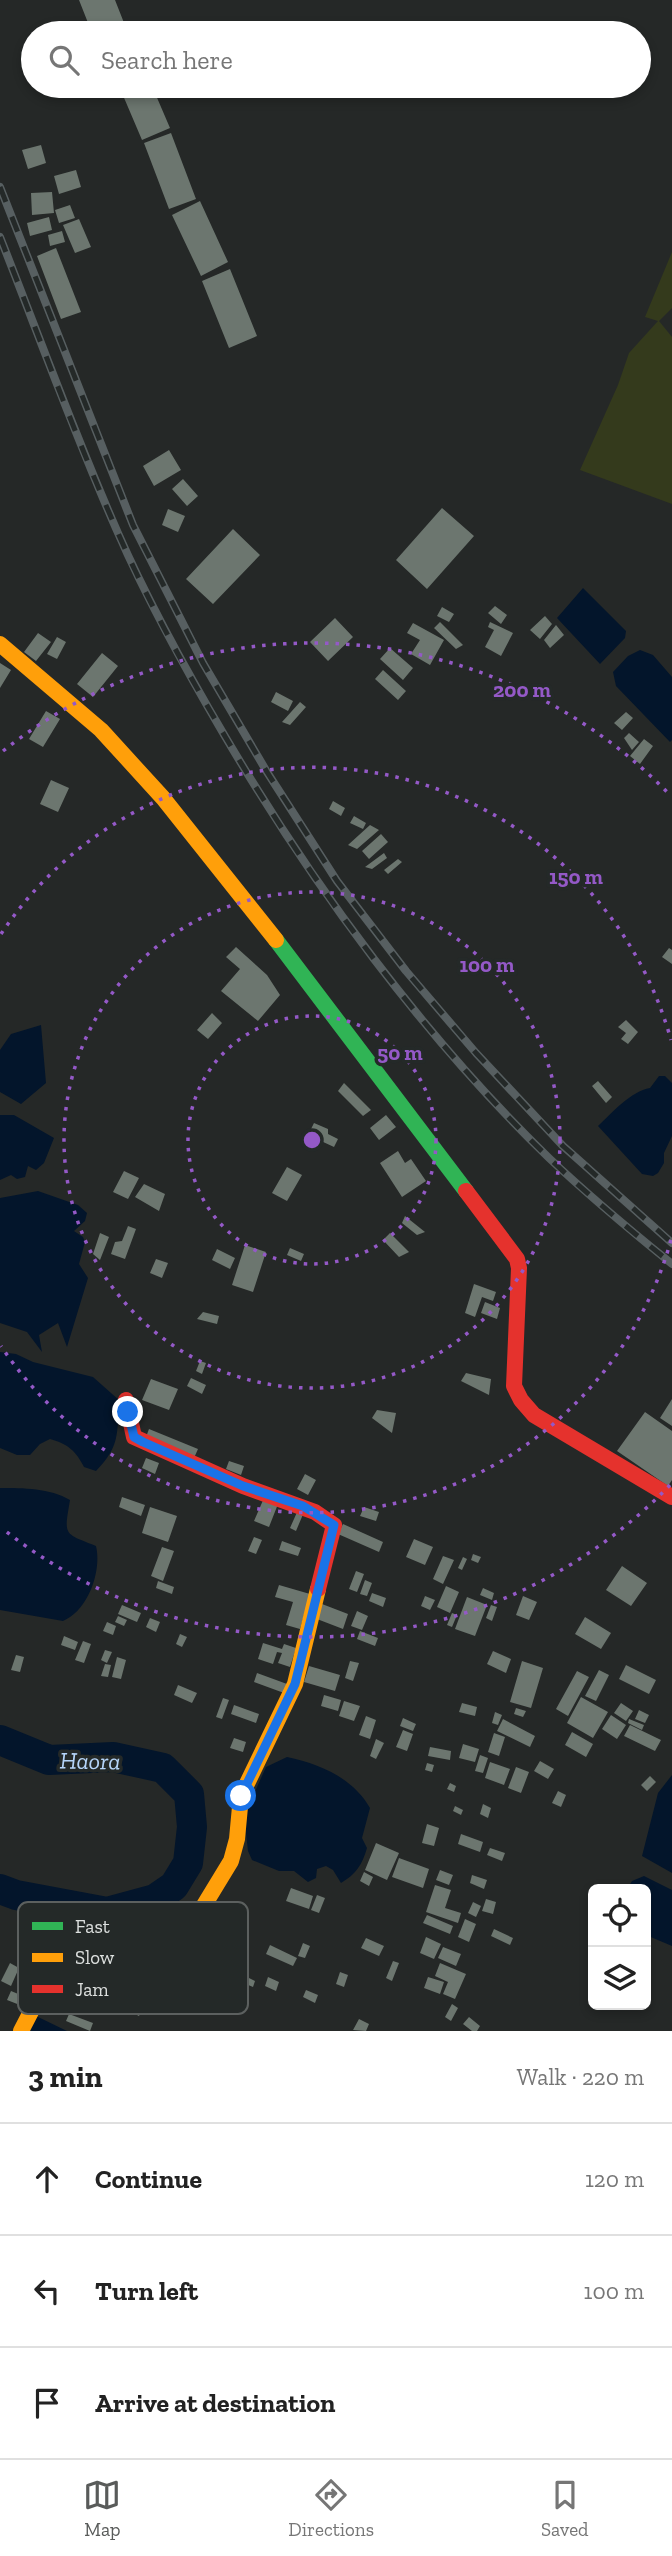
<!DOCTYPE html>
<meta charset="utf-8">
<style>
body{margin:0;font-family:"Zilla Slab",serif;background:#f6f6f6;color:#222}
.controls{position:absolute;right:21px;bottom:21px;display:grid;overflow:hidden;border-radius:10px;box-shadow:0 4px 10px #0003}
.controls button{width:63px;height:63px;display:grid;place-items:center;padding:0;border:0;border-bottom:2px solid #e0e0e0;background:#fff;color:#222;font:35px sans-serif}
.stop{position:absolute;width:21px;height:21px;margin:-16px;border:5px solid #1a73e8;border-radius:50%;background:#fff}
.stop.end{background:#1a73e8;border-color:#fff;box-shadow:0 2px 7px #0008}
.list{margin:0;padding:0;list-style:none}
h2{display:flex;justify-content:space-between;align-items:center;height:91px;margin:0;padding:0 28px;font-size:30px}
h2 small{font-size:23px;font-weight:400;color:#767676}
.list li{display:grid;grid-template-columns:46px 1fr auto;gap:21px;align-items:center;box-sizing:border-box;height:112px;padding:0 28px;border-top:2px solid #e0e0e0}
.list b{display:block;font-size:26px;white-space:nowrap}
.list em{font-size:23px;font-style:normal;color:#767676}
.icon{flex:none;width:38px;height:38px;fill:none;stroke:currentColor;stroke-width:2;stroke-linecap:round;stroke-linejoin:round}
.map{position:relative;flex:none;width:672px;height:2031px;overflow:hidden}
.search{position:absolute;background:#fff;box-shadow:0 4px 10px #0003;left:21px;right:21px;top:21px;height:77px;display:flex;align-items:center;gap:18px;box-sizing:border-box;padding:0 24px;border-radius:38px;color:#767676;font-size:26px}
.sheet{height:427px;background:#fff}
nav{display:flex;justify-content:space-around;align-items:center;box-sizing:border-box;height:98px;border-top:2px solid #e0e0e0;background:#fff;font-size:19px;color:#767676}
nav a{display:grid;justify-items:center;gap:4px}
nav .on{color:#595b5a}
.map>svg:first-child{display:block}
.green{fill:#343a1c}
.water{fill:#03152b}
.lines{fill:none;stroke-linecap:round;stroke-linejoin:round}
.river{stroke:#03152b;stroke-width:30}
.building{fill:#6c766f}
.fast{stroke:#30b455;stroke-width:16}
.slow{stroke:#ff9f0a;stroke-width:16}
.jam{stroke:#e5322d;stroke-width:16}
.rail-casing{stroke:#575f61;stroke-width:8}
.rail{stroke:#242928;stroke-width:5;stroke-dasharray:16;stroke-linecap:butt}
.route{stroke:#1a73e8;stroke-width:9}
.ring{fill:none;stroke:#9459c7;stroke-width:3.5;stroke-dasharray:3.5 7}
.labels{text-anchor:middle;stroke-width:7;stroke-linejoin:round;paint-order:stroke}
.water-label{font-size:24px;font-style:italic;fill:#b5d4f8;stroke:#242928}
.key{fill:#242928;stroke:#5c605f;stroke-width:2}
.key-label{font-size:19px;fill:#dde0df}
.centre{fill:#9459c7;stroke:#242928;stroke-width:3.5}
.ring-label{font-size:21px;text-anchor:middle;font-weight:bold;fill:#9459c7;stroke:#242928;stroke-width:7;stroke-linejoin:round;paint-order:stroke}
</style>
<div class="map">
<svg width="672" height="2031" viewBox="0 0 672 2031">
<rect width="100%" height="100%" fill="#252827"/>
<path class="green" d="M672 252V308L659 321 672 337V504L580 470 618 385 629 353 658 321 645 317Z"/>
<path class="water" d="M583 588 626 631 625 638 600 664 557 618Z
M640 650 653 655 672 677V740L670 742 616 686 613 672 628 656Z
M41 1025 46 1083 21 1104 0 1092V1050L11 1034Z
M659 1076H665L672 1083V1136L664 1153V1163L658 1173 653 1176 642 1174 598 1126C612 1113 631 1091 650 1088Z
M0 1115H14L54 1138 44 1163 36 1170 28 1166 25 1177 17 1179 11 1175 0 1180Z
M38 1191 78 1205 87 1213 85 1221 74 1231 83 1237 85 1242 79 1264 88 1278 67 1347 58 1323 39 1335 42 1352 27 1332 0 1323V1198Z
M0 1352 16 1354 33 1362 93 1377 120 1401C116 1434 121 1445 96 1471L84 1467C76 1451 68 1444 50 1439L40 1444 30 1455H17L0 1448Z
M0 1488C23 1488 50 1488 70 1500 64 1536 63 1533 96 1546 102 1571 88 1611 63 1621L0 1610Z
M287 1757C320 1764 353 1778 370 1808L362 1838 367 1848C362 1865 356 1874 341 1883L333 1870 326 1866 317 1869 316 1878 308 1882 294 1871H279L252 1860 248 1851 244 1816 266 1767Z
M672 1775V1873L642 1856 658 1793Z
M644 1876 672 1890V1946L646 1935V1889H627L632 1881Z
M36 2016 67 2031H27Z"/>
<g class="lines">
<path class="river" d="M0 1740 49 1760 113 1757 163 1768 189 1794 192 1827 188 1863 174 1886 155 1899 107 1912 16 1895 0 1889"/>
</g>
<path class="building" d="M79 0H115L128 33H92Z
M119 86H152L170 128 142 140Z
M171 133 196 199 169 209 144 143Z
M41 145 46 163 28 169 22 150Z
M76 170 81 187 59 194 54 176Z
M52 192 54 213 32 215 31 193Z
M200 201 228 262 201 276 172 215Z
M70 205 75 218 59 223 55 210Z
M49 217 52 230 30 236 27 223Z
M79 219 91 247 75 253 63 225Z
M62 231 65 242 50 246 48 235Z
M56 248 81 312 61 319 37 256Z
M230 269 257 336 229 348 202 281Z
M169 450 181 470 154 486 143 466Z
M183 479 198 496 187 506 172 489Z
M442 508 474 536 427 589 396 560Z
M168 509 185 516 178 532 162 525Z
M233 529 260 555 213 604 186 579Z
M495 606 507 615 501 624 488 613Z
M442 607 454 614 449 622 437 616Z
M545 616 552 624 540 639 530 630Z
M335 618 353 637 328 661 310 642Z
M440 622 463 645 456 649 434 628Z
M490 622 513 633 501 656 485 647 494 630 488 627Z
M413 623 444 640 430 665 411 654 420 640 407 633Z
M556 625 564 635 550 648 544 640Z
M38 633 51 642 36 661 24 652Z
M57 637 66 642 57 659 47 654Z
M390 648 413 668 403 680 380 659Z
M102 653 118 666 93 697 77 684Z
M0 663 11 670 0 688Z
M383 670 406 691 398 700 375 679Z
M276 692 293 701 288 711 271 702Z
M300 702 306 707 290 725 282 722Z
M46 711 60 719 43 747 29 739Z
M626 712 633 718 622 730 614 723Z
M629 733 639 742 632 750 624 738Z
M644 739 653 746 640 764 630 756Z
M51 780 69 788 58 812 40 804Z
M333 801 345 808 341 816 329 809Z
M354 816 366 823 363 829 350 823Z
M370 825 379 830 357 849 348 845Z
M381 834 388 842 369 859 362 851Z
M384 853 387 858 372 869 365 867Z
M398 859 402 862 388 874 384 870Z
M236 947 267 975 280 995 258 1021 221 991 240 969 226 957Z
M669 948 672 950V964L662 957Z
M212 1013 222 1023 208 1039 197 1030Z
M626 1020 638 1032 628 1044 621 1039 626 1033 618 1027Z
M598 1081 612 1097 606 1103 592 1086Z
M344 1083 371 1110 363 1116 338 1091Z
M386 1115 396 1127 379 1140 370 1128Z
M314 1123 328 1129V1134L338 1139 334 1147 308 1135Z
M398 1151 405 1163 411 1159 426 1181 402 1197 380 1163Z
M287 1167 302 1175 287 1201 272 1193Z
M124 1171 139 1178 128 1199 113 1192Z
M144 1184 165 1194 159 1211 135 1197Z
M405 1216 425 1232 417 1235 402 1223Z
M128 1226 136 1229 125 1259 111 1254 115 1242 122 1241Z
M100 1233 109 1237 100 1260 93 1254Z
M390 1233 409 1252 399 1257 383 1240Z
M245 1245 266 1252 253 1292 232 1285Z
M290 1248 304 1254 301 1261 287 1255Z
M217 1249 235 1258 230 1269 212 1260Z
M156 1259 168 1263 162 1278 150 1273Z
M474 1284 496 1292 493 1301 482 1297 475 1317 465 1313Z
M485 1302 500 1308 497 1319 481 1313Z
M203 1312 219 1316 217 1324 197 1319Z
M200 1361 206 1363 202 1374 196 1371Z
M466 1373 491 1379 489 1395 461 1381Z
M191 1378 206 1385 202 1394 187 1386Z
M151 1379 178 1389 169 1410 142 1400Z
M672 1399V1426L660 1418Z
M377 1410 396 1413 392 1433 372 1418Z
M645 1412 672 1431V1480L668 1486 617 1451Z
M149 1429 198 1449 194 1458 146 1437Z
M146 1458 159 1463 155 1474 142 1468Z
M229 1461 244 1466 241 1475 226 1469Z
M305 1474 316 1480 308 1495 297 1489Z
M122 1497 145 1505 141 1516 119 1507Z
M264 1498 278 1504 269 1527 254 1521Z
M150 1507 177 1516 168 1542 142 1533Z
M364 1507 379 1512 376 1521 360 1516Z
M298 1510 304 1512 296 1531 290 1528Z
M343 1524 383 1542 379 1552 338 1534Z
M254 1537 262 1540 256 1554 248 1551Z
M414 1539 433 1547 425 1565 406 1557Z
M282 1541 301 1548 298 1556 279 1550Z
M162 1547 174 1551 163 1581 151 1576Z
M473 1554 481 1557 478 1563 471 1560Z
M443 1556 454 1560 443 1584 433 1579Z
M463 1557 467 1559 462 1570 458 1568Z
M622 1566 647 1583 631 1606 606 1590Z
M356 1571 364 1574 357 1592 349 1589Z
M365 1580 372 1583 367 1596 360 1594Z
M158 1581 174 1587 172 1594 156 1588Z
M279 1585 310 1594 300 1629 286 1625 293 1602 275 1597Z
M446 1586 459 1592 450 1613 437 1607Z
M483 1588 494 1593 492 1600 480 1595Z
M372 1593 386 1598 383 1607 369 1601Z
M425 1596 435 1600 430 1610 421 1606Z
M523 1596 537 1602 529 1620 516 1615Z
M467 1597 487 1605 475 1636 455 1629Z
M322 1604 348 1614 343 1629 317 1619Z
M122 1605 141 1613 137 1622 118 1614Z
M491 1605 497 1607 492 1621 486 1618Z
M357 1611 368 1616 362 1630 351 1626Z
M452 1613 457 1615 452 1627 447 1625Z
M118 1616 127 1620 124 1626 115 1622Z
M585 1617 611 1633 601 1649 575 1634Z
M150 1618 160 1622 156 1632 146 1627Z
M107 1622 116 1626 113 1635 103 1631Z
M360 1631 378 1638 375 1646 357 1639Z
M180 1634 187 1637 182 1647 176 1644Z
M64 1636 78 1642 75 1650 61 1645Z
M83 1641 91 1644 84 1663 75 1660Z
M263 1643 282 1649 284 1644 296 1648 290 1667 278 1663 282 1653 277 1652 273 1664 258 1659Z
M105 1650 112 1652 107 1663 101 1660Z
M493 1651 511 1659 506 1673 487 1664Z
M16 1655 24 1657 20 1672 11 1670Z
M117 1657 126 1660 121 1679 112 1677Z
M350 1661 359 1663 353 1681 345 1678Z
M522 1661 543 1668 531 1708 510 1702Z
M105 1664 111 1665 108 1677 101 1676Z
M626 1665 656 1680 649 1694 619 1679Z
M309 1666 340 1675 335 1691 304 1682Z
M599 1670 609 1675 596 1701 585 1696Z
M577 1671 589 1677 568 1716 556 1709Z
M257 1673 287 1684 284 1693 254 1682Z
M178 1685 197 1693 192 1703 174 1695Z
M324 1695 341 1700 338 1711 321 1706Z
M581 1697 608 1712 593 1738 567 1723Z
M223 1698 229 1700 222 1719 216 1717Z
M344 1701 360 1706 354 1721 339 1716Z
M462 1703 477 1707 475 1716 459 1712Z
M621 1703 633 1711 626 1721 614 1713Z
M234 1705 259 1714 256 1723 231 1714Z
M516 1708 526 1711 523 1717 514 1714Z
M639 1710 649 1715 645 1723 635 1719Z
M495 1712 502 1715 498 1725 492 1723Z
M611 1715 626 1725 617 1739 602 1729Z
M366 1716 376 1720 370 1739 359 1735Z
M403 1718 416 1724 413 1731 400 1726Z
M503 1719 535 1736 530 1747 497 1731Z
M629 1719 644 1725 642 1730 628 1723Z
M630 1725 661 1740 655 1751 624 1736Z
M403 1730 413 1734 407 1751 396 1747Z
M572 1732 593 1744 586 1757 565 1745Z
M494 1733 505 1737 499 1756 488 1752Z
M234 1738 246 1742 243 1752 230 1748Z
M376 1739 384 1743 376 1759 370 1756Z
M463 1744 479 1749 475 1762 459 1758Z
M430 1747 451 1751 450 1760 428 1756Z
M480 1755 488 1758 483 1773 475 1771Z
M540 1761 554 1769 548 1779 534 1771Z
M490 1762 510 1769 504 1785 485 1778Z
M427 1763 434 1765 432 1772 425 1770Z
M516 1767 529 1772 521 1793 508 1788Z
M650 1776 656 1782 647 1791 641 1785Z
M450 1783 456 1786 454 1792 447 1789Z
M558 1791 566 1795 561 1807 552 1803Z
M483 1804 491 1808 488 1818 480 1814Z
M455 1806 463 1810 461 1815 453 1811Z
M427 1824 439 1828 434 1846 422 1843Z
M461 1834 483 1842 480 1852 458 1844Z
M376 1843 399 1853 387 1880 365 1870Z
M490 1848 505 1853 502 1861 487 1855Z
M399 1858 429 1869 423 1888 392 1877Z
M440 1870 453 1875 449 1885 436 1880Z
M364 1872 373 1877 369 1886 360 1881Z
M472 1875 487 1880 484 1889 470 1883Z
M435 1885 451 1890 445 1908 461 1913 458 1923 426 1912Z
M291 1888 313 1896 309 1909 286 1901Z
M317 1895 325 1898 319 1913 311 1910Z
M486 1899 496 1902 493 1914 482 1911Z
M473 1902 481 1906 476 1917 468 1913Z
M427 1915 453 1926 450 1934 423 1923Z
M465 1919 476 1924 469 1942 458 1937Z
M227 1928 249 1940 245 1949 223 1938Z
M494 1929 513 1938 510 1945 491 1936Z
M426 1937 441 1944 434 1959 420 1953Z
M366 1938 384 1946 379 1956 361 1948Z
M303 1943 310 1946 305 1958 298 1956Z
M270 1945 297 1958 293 1966 266 1954Z
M443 1947 461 1954 456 1966 438 1958Z
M393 1961 399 1963 392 1981 386 1978Z
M10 1963 19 1968 11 1986 1 1981Z
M440 1963 466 1974 455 1999 443 1994 448 1982 435 1976Z
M237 1972 255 1981 253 1987 234 1979Z
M340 1972 348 1975 344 1987 336 1984Z
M268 1977 279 1982 276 1991 265 1986Z
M428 1977 444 1982 440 1994 424 1988Z
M306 1990 318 1995 315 2003 303 1997Z
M11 1991 28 1998 25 2007 7 2000Z
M139 2000 145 2003 139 2016 133 2013Z
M452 2004 458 2008 451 2021 445 2017Z
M69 2014 93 2023 90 2031 66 2021Z
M469 2017 480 2026 477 2031H472L463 2024Z
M359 2019 369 2024 366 2031 353 2030Z"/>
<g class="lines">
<path class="fast" d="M276 940 466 1191"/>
<path class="slow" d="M0 644 101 730 163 798 276 940
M21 2031 61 1954 74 1951 108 1958 152 1957 178 1934 203 1907 231 1861 237 1839 241 1796 295 1684 318 1589"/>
<path class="jam" d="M466 1191 517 1259 519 1268 514 1386 521 1400 534 1415 672 1497
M126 1400 134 1437 243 1486 315 1512 334 1525 318 1589"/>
<g class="rail-casing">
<path id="rail" d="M0 187 133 525 203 663 267 772 337 881 406 971 476 1053 563 1146 672 1243
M0 237C39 336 75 436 118 533 149 604 187 672 226 738 314 887 424 1037 549 1158 588 1195 630 1230 672 1264"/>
</g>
<use href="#rail" class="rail"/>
</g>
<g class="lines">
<path class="route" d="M128 1412 134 1437 143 1442 243 1486 303 1506 334 1525 295 1684 241 1796"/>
</g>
<g class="ring">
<circle cx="312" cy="1140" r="124"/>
<circle cx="312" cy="1140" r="248"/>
<path d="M671 1240A373 373 0 0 1 1 1346M1 934A373 373 0 0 1 671 1040"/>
<path d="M670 1485A497 497 0 0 1 3 1529M3 751A497 497 0 0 1 670 795"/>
</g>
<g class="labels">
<g class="water-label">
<text transform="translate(90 1761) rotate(1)" y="8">Haora</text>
</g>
</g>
<rect x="18" y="1902" width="230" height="112" rx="10" class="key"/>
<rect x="32" y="1922" width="31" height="8" fill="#30b455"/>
<rect x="32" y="1953" width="31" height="9" fill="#ff9f0a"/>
<rect x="32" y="1985" width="31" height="8" fill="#e5322d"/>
<g class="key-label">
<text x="75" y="1933">Fast</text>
<text x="75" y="1964">Slow</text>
<text x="75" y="1996">Jam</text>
</g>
<circle cx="312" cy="1140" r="10" class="centre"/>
<g class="ring-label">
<text x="522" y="697">200 m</text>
<text x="576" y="884">150 m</text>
<text x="487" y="972">100 m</text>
<text x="400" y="1060">50 m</text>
</g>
</svg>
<div class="controls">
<button><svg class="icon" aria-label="locate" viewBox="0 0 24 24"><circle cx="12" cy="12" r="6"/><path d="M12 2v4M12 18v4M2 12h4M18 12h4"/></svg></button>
<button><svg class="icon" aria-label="layers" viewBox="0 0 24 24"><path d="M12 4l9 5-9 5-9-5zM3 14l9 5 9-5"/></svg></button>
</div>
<div class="stop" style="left:241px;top:1796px"></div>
<div class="stop end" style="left:128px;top:1412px"></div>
<div class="search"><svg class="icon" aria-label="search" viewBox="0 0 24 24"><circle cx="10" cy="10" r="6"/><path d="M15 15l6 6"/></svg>Search here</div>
</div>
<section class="sheet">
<h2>3 min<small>Walk · 220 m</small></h2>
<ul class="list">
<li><svg class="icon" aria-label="ahead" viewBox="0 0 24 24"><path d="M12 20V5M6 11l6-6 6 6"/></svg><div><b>Continue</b></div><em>120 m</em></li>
<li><svg class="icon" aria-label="left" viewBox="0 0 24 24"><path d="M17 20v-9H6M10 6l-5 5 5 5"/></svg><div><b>Turn left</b></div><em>100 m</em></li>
<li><svg class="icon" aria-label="arrive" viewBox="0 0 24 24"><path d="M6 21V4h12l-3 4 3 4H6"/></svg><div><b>Arrive at destination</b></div></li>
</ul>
</section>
<nav>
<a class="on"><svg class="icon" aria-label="map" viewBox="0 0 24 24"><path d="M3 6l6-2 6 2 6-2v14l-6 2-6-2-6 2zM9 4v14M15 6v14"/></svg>Map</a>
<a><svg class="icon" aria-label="directions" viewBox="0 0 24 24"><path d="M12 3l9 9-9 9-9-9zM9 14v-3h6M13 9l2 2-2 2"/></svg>Directions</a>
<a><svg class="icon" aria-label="saved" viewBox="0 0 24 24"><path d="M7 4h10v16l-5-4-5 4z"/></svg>Saved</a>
</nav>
